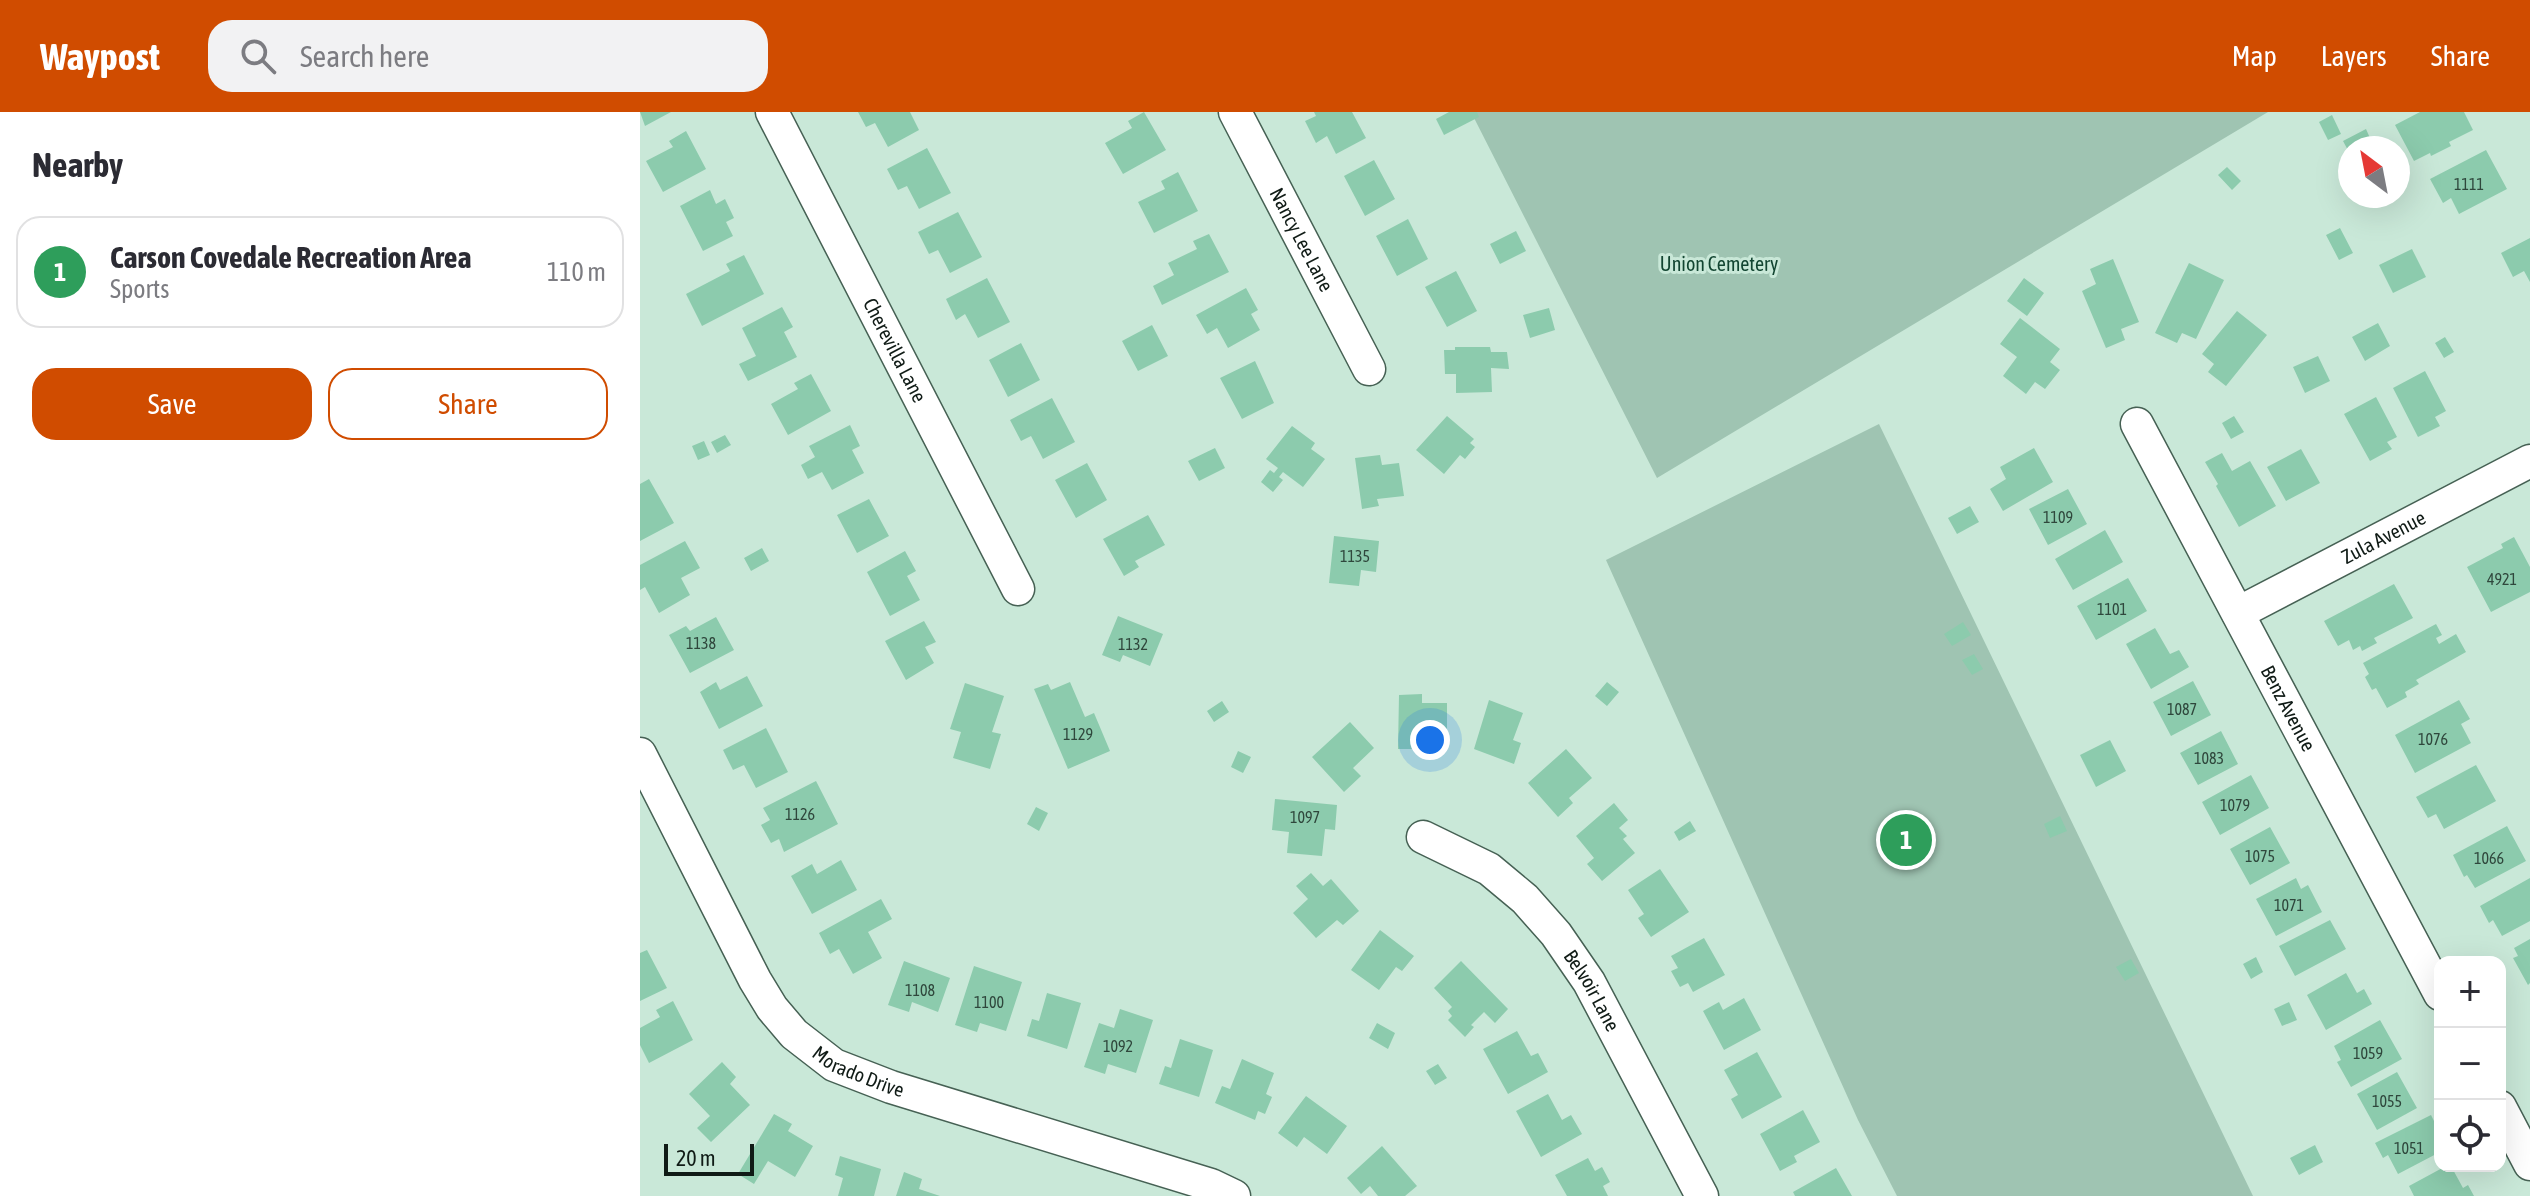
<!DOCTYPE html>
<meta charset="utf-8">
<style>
body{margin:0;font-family:"Asap Condensed",sans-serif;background:#f2f2f3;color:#2b2b33}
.controls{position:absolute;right:24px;bottom:24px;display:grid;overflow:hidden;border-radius:16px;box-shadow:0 8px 32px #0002}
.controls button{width:72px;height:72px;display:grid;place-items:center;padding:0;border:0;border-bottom:2px solid #e1e1e2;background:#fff;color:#2b2b33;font:40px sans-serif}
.compass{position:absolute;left:1698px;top:24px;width:72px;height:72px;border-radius:50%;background:#fff;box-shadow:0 8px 32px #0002;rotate:328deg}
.scale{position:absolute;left:24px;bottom:20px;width:90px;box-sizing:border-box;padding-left:8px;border:4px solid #101b16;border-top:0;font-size:22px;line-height:28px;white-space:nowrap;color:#101b16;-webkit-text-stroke:6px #c9e8d8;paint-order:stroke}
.you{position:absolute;left:790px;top:628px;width:28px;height:28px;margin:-20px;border:6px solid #fff;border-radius:50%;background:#1a73e8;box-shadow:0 0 0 12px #1a73e833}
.badge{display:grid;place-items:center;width:52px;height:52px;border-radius:50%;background:#d04c00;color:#fff;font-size:26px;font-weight:700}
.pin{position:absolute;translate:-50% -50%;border:4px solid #fff;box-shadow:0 2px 8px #0006}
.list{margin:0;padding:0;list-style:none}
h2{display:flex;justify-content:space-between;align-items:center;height:104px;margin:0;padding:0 32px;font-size:34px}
h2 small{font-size:26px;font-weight:400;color:#7c7c81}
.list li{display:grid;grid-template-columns:52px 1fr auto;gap:24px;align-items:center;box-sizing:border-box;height:112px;margin:0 16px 16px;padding:0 16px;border:2px solid #e1e1e2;border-radius:24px}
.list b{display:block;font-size:30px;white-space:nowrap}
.list p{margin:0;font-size:26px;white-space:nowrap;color:#7c7c81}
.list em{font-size:26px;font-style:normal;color:#7c7c81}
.actions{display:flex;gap:16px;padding:24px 32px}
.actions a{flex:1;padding:18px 0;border:2px solid #d04c00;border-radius:24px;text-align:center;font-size:28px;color:#d04c00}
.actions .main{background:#d04c00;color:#fff}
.icon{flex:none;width:44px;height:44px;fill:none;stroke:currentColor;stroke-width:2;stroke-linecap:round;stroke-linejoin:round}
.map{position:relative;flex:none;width:1890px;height:1084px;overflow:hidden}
header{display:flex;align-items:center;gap:48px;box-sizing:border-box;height:112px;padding:0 40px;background:#d04c00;color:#fff}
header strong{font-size:38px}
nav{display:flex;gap:44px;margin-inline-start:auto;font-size:28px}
.search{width:560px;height:72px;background:#f2f2f3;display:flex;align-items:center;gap:20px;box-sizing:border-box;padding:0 28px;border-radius:24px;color:#7c7c81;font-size:30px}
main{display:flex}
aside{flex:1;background:#fff}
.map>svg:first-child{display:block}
.green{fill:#9fc4b2}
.building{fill:#8ccbad}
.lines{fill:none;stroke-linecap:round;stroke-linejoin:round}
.minor-casing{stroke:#466154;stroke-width:35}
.minor{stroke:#fff;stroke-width:32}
.labels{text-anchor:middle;stroke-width:6;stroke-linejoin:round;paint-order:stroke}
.number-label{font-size:16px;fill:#2f473c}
.street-label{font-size:20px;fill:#101b16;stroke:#c9e8d8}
.park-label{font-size:20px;fill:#124531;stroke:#c9e8d8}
</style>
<header>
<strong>Waypost</strong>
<div class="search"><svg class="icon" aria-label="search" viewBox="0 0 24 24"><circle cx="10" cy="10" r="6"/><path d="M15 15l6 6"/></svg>Search here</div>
<nav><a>Map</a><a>Layers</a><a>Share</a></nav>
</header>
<main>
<aside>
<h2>Nearby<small></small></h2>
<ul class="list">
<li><span class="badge" style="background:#2e9e5b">1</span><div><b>Carson Covedale Recreation Area</b><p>Sports</p></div><em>110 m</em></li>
</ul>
<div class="actions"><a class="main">Save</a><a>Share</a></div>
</aside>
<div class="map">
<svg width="1890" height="1084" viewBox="0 0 1890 1084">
<rect width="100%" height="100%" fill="#c9e8d8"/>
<path class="green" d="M831 0H1628L1017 366Z
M1239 312 1613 1084H1257L1218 1008 966 448Z"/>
<path class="building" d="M0 0H31L5 14Z
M218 0H270L279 18 248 35 235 11 226 15Z
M504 0 526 38 483 62 465 31 492 16 488 9Z
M674 0H712L726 26 696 42 687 24 676 31 665 9 676 4Z
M809 0H837L839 5 804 23 796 7Z
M1780 0H1824L1833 18 1809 30 1811 34 1791 44 1790 41 1774 49 1755 13Z
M1692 3 1701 22 1688 28 1679 10Z
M1726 17 1733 33 1727 36H1710V42L1703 29Z
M46 19 66 57 23 80 6 49 33 35 29 29Z
M287 36 311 81 279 97 267 74 258 78 247 57Z
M1846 38 1867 77 1819 102 1811 86 1803 91 1790 67Z
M734 48 755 87 725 104 704 64Z
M1587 55 1601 69 1592 78 1578 63Z
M538 60 558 99 514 121 498 90 525 77 521 69Z
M70 78 76 92 85 87 94 106 86 110 93 124 63 139 40 94Z
M318 100 342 145 310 161 298 138 289 142 278 120Z
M768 107 788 147 757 164 736 124Z
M1700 116 1713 141 1699 148 1686 123Z
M876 119 886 139 860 152 850 132Z
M569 122 589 160 522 193 513 174 534 163 528 151 557 137 553 129Z
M1890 126V170L1884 159 1873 165 1861 141Z
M1772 137 1786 165 1753 181 1739 153Z
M104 143 124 182 62 214 46 182 90 159 86 152Z
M1473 147 1499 210 1481 217 1485 228 1466 236 1442 179 1456 172 1450 157Z
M1549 151 1584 168 1556 227 1542 221 1537 231 1515 221Z
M816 159 837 199 807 215 785 175Z
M347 166 370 210 338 226 325 202 316 208 306 187Z
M1384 166 1404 181 1387 204 1367 189Z
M606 176 618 198 611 202 620 218 588 236 577 216 567 222 556 203Z
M142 195 153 215 144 220 157 245 108 269 99 252 116 244 102 216Z
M909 196 915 218 890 226 883 203Z
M1597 199 1627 223 1586 274 1568 260 1574 252 1562 242Z
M1380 206 1420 237 1410 250 1420 258 1405 277 1395 270 1386 282 1363 264 1377 245 1360 232Z
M1738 211 1750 234 1725 249 1712 225Z
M512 213 528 244 498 259 482 229Z
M1805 225 1814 240 1804 246 1795 231Z
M381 231 400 268 368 285 349 248Z
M815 235H850L851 240H867L869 257 851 256 852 280 816 281V262H805L804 238H815Z
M1678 244 1690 269 1665 281 1653 255Z
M615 249 634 291 602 307 580 266Z
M1785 259 1806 299 1795 305 1800 314 1778 325 1753 276Z
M171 262 191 299 148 323 131 292 158 277 154 271Z
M1736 285 1757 325 1747 330 1752 337 1730 349 1704 302Z
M412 286 435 330 403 347 391 324 381 329 370 308Z
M807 304 834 327 830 331 835 335 825 347 820 343 804 362 776 338Z
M1594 304 1604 320 1591 327 1582 311Z
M210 313 220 334 212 338 224 361 192 378 182 360 168 367 161 353 175 345 169 334Z
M652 314 675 331 671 337 685 347 663 375 643 360 639 365 643 368 633 380 621 370 630 358 634 361 638 356 626 347Z
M85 323 91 333 77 341 71 330Z
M64 329 70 343 58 348 52 334Z
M575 336 585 356 559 369 548 349Z
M1394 336 1413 370 1363 399 1350 377 1366 367 1360 355Z
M1661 337 1680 371 1646 389 1627 355Z
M1582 341 1592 359 1610 349 1636 394 1599 415 1576 374 1578 372 1565 350Z
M740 343 742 353 759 351 764 384 737 387 739 394 722 397 715 346Z
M447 351 467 388 436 406 415 368Z
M9 367 34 411 0 429V372Z
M1428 377 1447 412 1408 433 1389 397Z
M229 387 249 424 217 441 197 403Z
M1330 394 1339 410 1317 422 1308 406Z
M508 403 525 433 495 449 499 455 484 464 463 427Z
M1465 418 1483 450 1433 478 1415 447Z
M694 424 739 429 736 460 721 458 719 474 689 471Z
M1874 425 1890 455V480L1851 500 1827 455 1863 436 1861 432Z
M45 429 60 456 41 466 50 483 19 501 5 475 0 478V453Z
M122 436 129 449 111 459 104 446Z
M265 439 276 459 267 464 280 488 250 504 227 460Z
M1488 466 1507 499 1456 528 1437 494Z
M1754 472 1773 506 1734 526 1737 531 1722 539 1720 534 1713 538 1709 528 1698 534 1684 509Z
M478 504 523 522 510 554 483 543 480 550 462 543Z
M76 505 94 538 50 561 29 523 46 514 50 519Z
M284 509 296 530 285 535 294 551 266 568 245 529Z
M1323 510 1331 523 1312 534 1304 522Z
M1796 512 1802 523 1796 526 1799 532 1816 522 1826 540 1776 568 1779 572 1765 580 1767 585 1747 596 1736 576 1732 578 1725 565 1729 562 1723 551Z
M1515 516 1530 542 1539 538 1549 555 1511 577 1486 532Z
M1334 542 1343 557 1332 563 1322 548Z
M107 564 123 594 79 617 60 580 76 570 80 578Z
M1553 569 1571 603 1531 624 1513 590Z
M430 570 445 605 454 601 470 639 428 657 394 577 408 572 411 578Z
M967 570 979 580 967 594 955 584Z
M325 571 364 584 352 620 361 622 350 657 313 646 321 620 310 617Z
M782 582V591H807V625H780V637H758L759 583Z
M849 588 883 601 873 628 881 631 874 652 834 637Z
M1819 588 1830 607 1821 612 1831 631 1775 661 1755 623Z
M582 589 589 600 574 610 567 599Z
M710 610 734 636 713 656 721 664 704 680 672 645Z
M126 616 148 660 116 676 104 653 93 658 83 638Z
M1581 619 1598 652 1558 673 1540 641Z
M1470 628 1486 659 1456 675 1440 643Z
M926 637 952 666 929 686 933 691 918 705 888 671Z
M598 639 611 645 603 661 591 655Z
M1836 653 1856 689 1804 717 1796 702 1788 706 1776 685Z
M1611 663 1629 696 1580 723 1562 690Z
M176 669 198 712 144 740 139 727 131 731 121 713 130 708 123 696Z
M635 687 697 693 695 718 685 717 682 744 647 741 649 720 632 718Z
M974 691 988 708 979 716 987 724 983 727 995 741 962 769 947 752 954 746 936 724Z
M396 695 408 701 399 719 387 712Z
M1420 704 1427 719 1410 726 1404 712Z
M1050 709 1056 719 1039 729 1034 720Z
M1867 714 1886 749 1835 776 1827 763 1824 765 1813 743Z
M1630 715 1650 751 1610 773 1590 737Z
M201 748 217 778 172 802 151 764 172 752 177 762Z
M1020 757 1049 800 1011 825 998 806 1004 802 988 778Z
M671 761 683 774 691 767 719 799 703 813 697 808 676 826 653 801 668 787 656 774Z
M1656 766 1661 777 1668 773 1682 800 1636 824 1616 787Z
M1890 766V809L1862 824 1853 808 1849 811 1840 794Z
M241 787 252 807 228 820 242 846 213 862 199 837 190 842 179 821Z
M1690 808 1706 837 1655 864 1639 834Z
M740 818 774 844 762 859 756 855 739 878 711 858Z
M1064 826 1085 863 1053 880 1048 871 1040 875 1031 859 1038 856 1031 844Z
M1890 827V871L1888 873 1873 846 1878 844 1874 836Z
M7 838 27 876 0 889V841Z
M1616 845 1623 860 1611 867 1603 852Z
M1491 847 1499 861 1485 869 1476 855Z
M264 849 310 866 298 900 272 890 269 900 248 893Z
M821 849 868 897 855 911 844 900 831 913 834 915 825 925 808 908 812 904 808 899 812 895 794 876Z
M334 854 382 870 366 919 340 911 337 920 315 913Z
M1706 861 1717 881 1724 877 1732 892 1686 918 1667 883Z
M407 881 441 891 427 937 387 924 392 907 399 909Z
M1104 886 1121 918 1084 938 1063 899 1079 890 1083 898Z
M33 889 53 928 9 951 0 933V916L20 905 16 898Z
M1649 890 1657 908 1642 914 1634 897Z
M480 897 513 908 496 961 468 952 465 962 444 955 459 911 474 916Z
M1740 908 1762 947 1711 975 1697 950 1701 948 1694 934Z
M737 911 755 921 748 937 729 926Z
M877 919 891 944 898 941 908 960 868 982 843 937Z
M540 927 573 938 559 985 519 972 525 954 531 956Z
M1117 940 1142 985 1102 1007 1091 987 1098 983 1084 958Z
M602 947 634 961 626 982 632 985 625 1002 618 999 615 1008 575 991 582 974 590 977Z
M82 950 96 965 90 972 110 993 71 1030 57 1016 70 1004 49 982Z
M798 952 807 966 795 973 786 959Z
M1757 960 1777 996 1737 1018 1717 982Z
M908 982 922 1008 931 1003 942 1022 901 1045 876 999Z
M666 984 707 1014 687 1042 664 1025 657 1035 638 1021Z
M1163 998 1180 1030 1154 1044 1157 1050 1140 1059 1120 1022Z
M134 1002 152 1012 148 1019 173 1034 155 1065 128 1049 114 1072 98 1062Z
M1791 1003 1800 1021V1040L1758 1062 1748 1043 1743 1046 1735 1031Z
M1675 1033 1683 1050 1659 1063 1650 1046Z
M742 1034 777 1074 765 1084H738L730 1074 721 1082 707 1066Z
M200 1044 241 1057 234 1084H198L203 1066 195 1063Z
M948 1046 955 1059 962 1055 970 1070 963 1074 968 1084H927L915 1063Z
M1806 1054H1811L1823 1076 1828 1073 1834 1084H1774L1769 1074Z
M1196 1056 1212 1084H1155L1153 1080Z
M264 1060 282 1067 279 1077 300 1084H256Z"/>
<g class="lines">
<g class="minor-casing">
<g id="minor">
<path id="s1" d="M132 0 378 477"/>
<path id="s2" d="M595 0 729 257"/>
<path id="s3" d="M1497 312 1800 882"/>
<path id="s4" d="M1598 501 1890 349"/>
<path id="s5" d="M0 642 115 868 132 896 154 922 194 953 251 975 571 1073 594 1084"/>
<path id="s6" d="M783 725 849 757 885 787 916 822 949 870 1062 1084"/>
<path d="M1860 995 1890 1052"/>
</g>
</g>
<use href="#minor" class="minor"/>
</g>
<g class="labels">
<g class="number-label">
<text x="1829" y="78">1111</text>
<text x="1418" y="411">1109</text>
<text x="715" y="450">1135</text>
<text x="1862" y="473">4921</text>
<text x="1472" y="503">1101</text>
<text x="61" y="537">1138</text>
<text x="493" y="538">1132</text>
<text x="1542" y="603">1087</text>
<text x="438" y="628">1129</text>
<text x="1793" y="633">1076</text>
<text x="1569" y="652">1083</text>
<text x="1595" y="699">1079</text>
<text x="160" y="708">1126</text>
<text x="665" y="711">1097</text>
<text x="1620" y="750">1075</text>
<text x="1849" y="752">1066</text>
<text x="1649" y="799">1071</text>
<text x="280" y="884">1108</text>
<text x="349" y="896">1100</text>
<text x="478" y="940">1092</text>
<text x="1728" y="947">1059</text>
<text x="1747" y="995">1055</text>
<text x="1769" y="1042">1051</text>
</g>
<g class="street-label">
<text dy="7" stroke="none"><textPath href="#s2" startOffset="144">Nancy Lee Lane</textPath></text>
<text dy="7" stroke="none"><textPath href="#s1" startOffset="268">Cherevilla Lane</textPath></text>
<text dy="7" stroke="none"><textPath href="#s4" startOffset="164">Zula Avenue</textPath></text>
<text dy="7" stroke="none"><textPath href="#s3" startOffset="322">Benz Avenue</textPath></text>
<text dy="7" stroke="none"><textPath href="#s6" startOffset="234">Belvoir Lane</textPath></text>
<text dy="7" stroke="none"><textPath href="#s5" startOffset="396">Morado Drive</textPath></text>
</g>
<g class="park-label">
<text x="1079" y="159">Union Cemetery</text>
</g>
</g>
</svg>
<div class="controls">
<button>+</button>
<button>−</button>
<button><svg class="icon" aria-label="locate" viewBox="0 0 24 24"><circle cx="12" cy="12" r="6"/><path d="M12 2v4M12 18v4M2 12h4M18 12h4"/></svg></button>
</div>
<svg class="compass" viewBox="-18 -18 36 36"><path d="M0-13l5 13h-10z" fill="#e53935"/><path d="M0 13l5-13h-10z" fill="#7c7c81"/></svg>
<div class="scale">20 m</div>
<div class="you"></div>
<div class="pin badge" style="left:1266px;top:728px;background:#2e9e5b">1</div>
</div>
</main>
